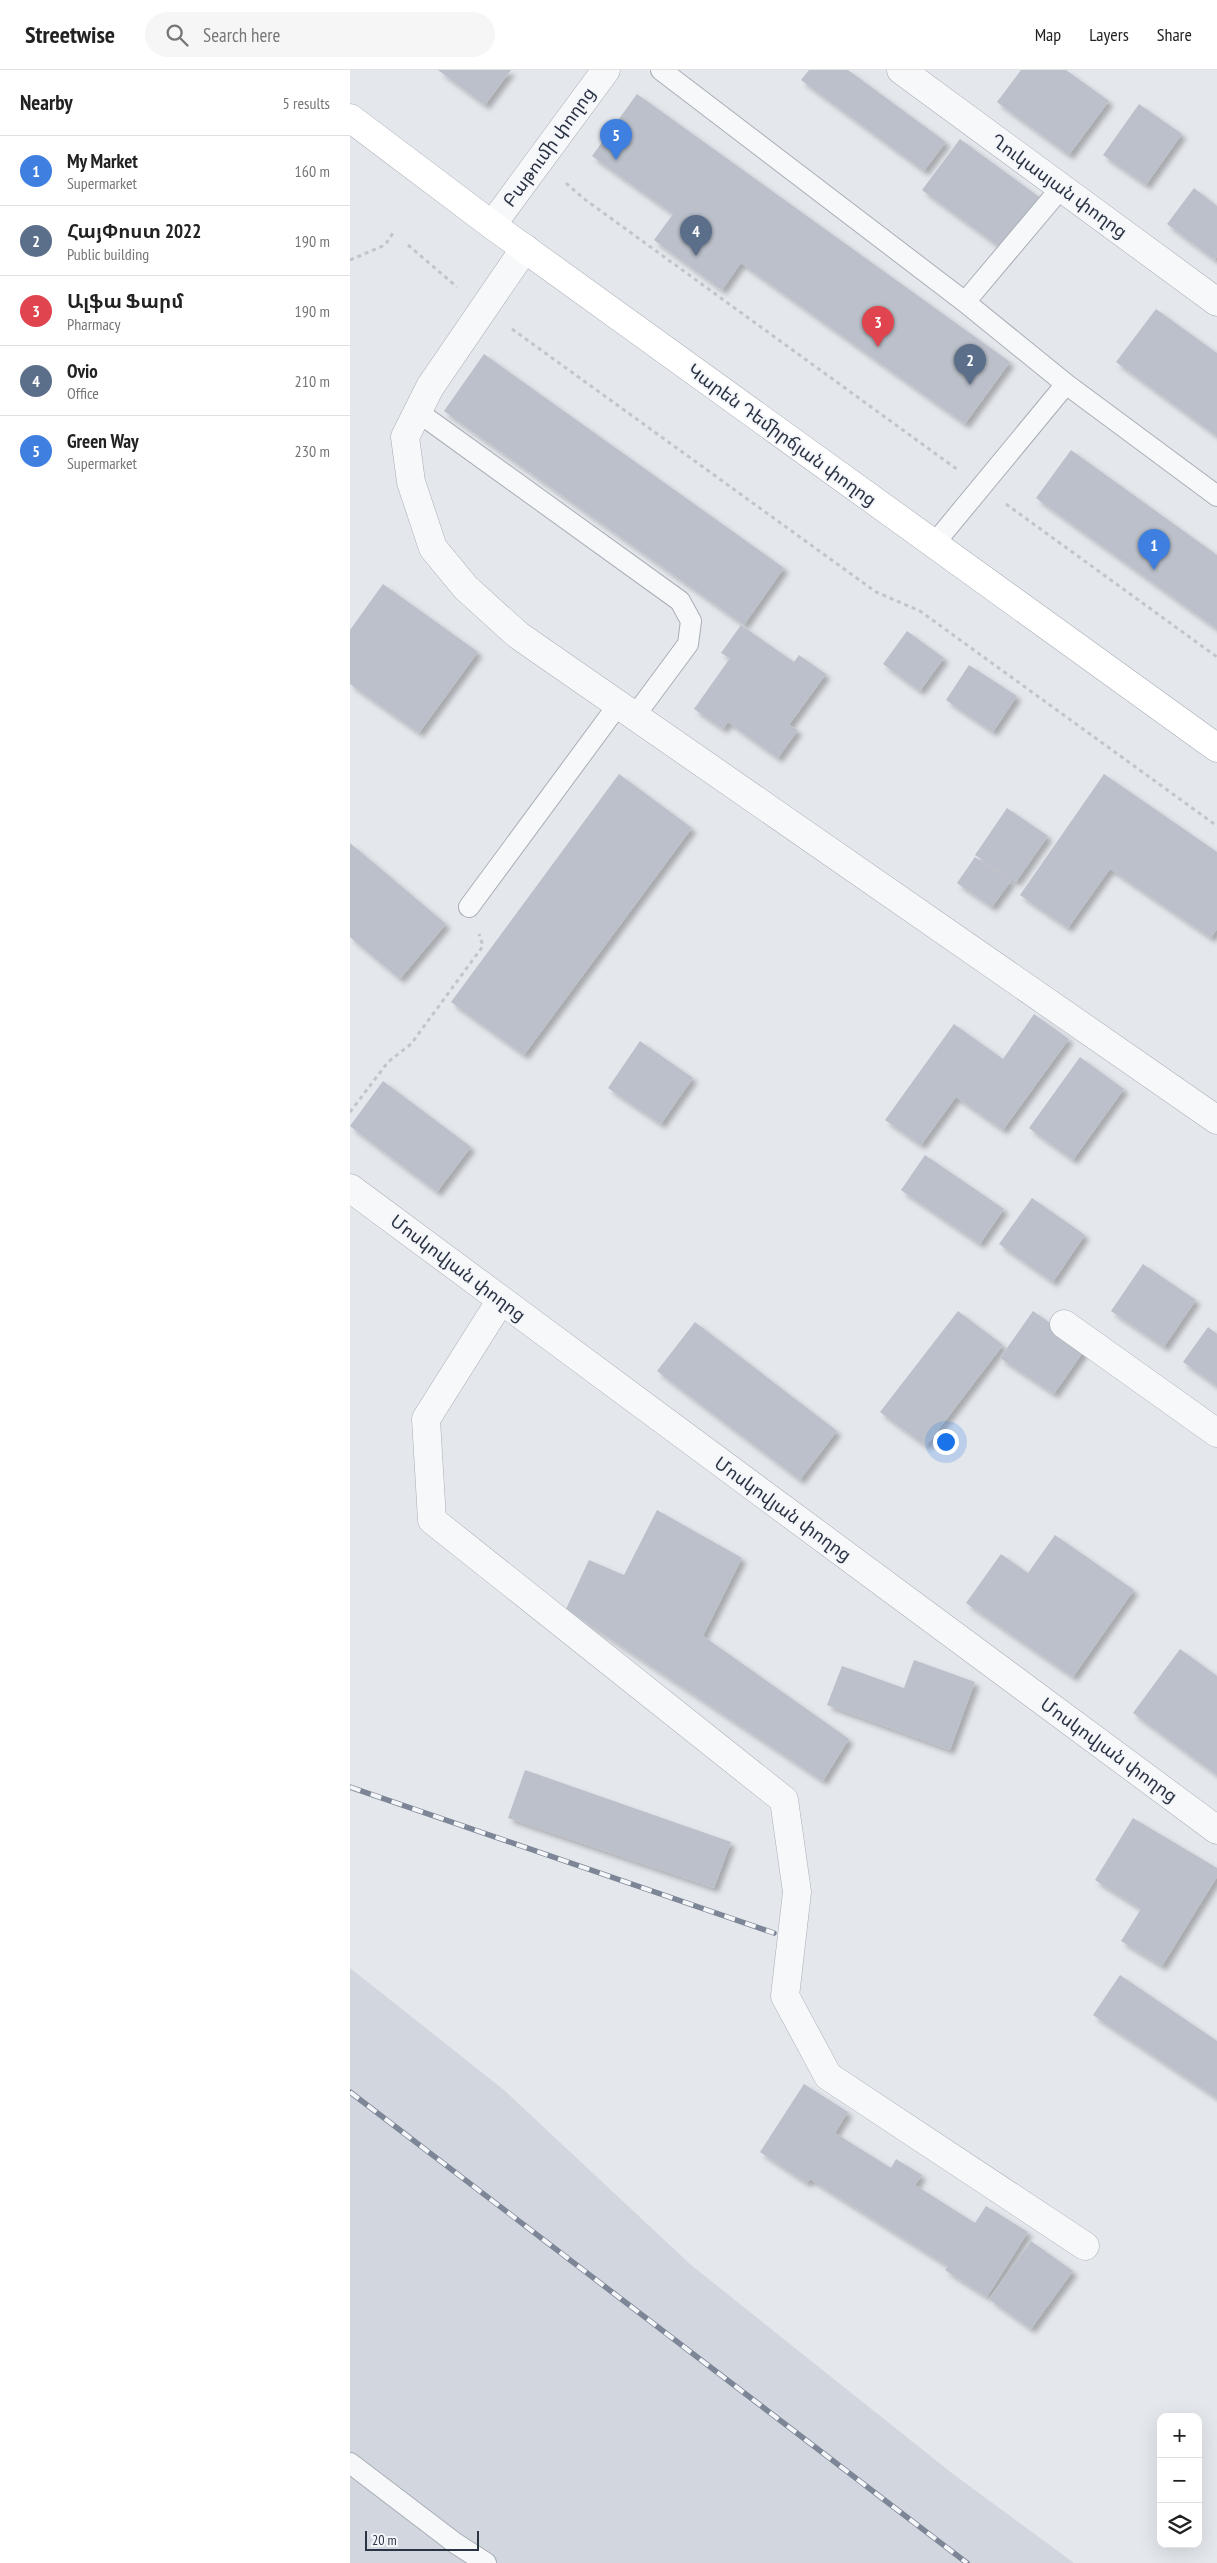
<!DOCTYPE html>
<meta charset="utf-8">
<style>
body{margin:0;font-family:"PT Sans Narrow","Noto Sans Armenian",sans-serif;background:#f6f6f6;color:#222}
.controls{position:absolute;right:15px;bottom:15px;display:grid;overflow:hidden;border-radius:10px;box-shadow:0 5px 20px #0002}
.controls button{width:45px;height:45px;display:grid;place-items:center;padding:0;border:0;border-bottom:1px solid #e0e0e0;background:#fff;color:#222;font:25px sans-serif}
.scale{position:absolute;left:15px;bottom:12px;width:114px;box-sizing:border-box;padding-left:5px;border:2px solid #2b3445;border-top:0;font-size:14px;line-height:18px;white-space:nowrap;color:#2b3445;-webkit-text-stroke:4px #f4f6f9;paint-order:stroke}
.you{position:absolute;left:595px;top:1371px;width:18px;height:18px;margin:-12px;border:4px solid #fff;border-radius:50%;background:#1a73e8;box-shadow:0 0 0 8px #1a73e833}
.badge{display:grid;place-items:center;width:32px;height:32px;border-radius:50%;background:#d1495b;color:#fff;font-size:16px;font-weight:700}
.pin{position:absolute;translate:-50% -41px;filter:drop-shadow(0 1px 2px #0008)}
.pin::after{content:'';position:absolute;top:26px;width:18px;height:15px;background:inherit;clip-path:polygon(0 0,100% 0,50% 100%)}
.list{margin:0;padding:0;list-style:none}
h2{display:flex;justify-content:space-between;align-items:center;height:65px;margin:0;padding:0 20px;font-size:21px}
h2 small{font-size:16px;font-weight:400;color:#767676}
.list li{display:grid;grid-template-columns:32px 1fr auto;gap:15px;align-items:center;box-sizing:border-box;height:70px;padding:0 20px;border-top:1px solid #e0e0e0}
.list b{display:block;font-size:19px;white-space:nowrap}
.list p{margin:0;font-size:16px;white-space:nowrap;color:#767676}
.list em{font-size:16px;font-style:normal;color:#767676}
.icon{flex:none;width:28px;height:28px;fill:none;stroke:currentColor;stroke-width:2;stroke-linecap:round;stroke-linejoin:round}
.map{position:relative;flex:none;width:867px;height:2493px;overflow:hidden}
header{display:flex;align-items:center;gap:30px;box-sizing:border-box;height:70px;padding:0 25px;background:#fff;border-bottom:1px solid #e0e0e0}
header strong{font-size:24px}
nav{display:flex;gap:28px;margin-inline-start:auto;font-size:18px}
.search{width:350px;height:45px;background:#f6f6f6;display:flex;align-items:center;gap:12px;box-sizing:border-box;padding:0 18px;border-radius:28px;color:#767676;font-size:19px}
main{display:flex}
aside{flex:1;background:#fff}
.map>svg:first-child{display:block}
.built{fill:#d2d6de}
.building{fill:#bbc0ca;filter:url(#shadow)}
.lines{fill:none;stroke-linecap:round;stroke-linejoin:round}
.lane-casing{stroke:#a9aeb7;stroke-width:22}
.street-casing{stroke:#a9aeb7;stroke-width:29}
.secondary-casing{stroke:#a9aeb7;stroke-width:29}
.path{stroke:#c2c5cb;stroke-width:3;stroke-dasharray:4 4;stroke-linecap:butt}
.lane{stroke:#f7f8fa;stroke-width:20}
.street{stroke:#f7f8fa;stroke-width:28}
.secondary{stroke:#fff;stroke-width:28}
.rail-casing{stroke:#7d8696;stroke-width:5.5}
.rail{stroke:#f4f6f9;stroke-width:4;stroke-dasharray:11;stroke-linecap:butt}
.labels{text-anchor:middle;stroke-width:4;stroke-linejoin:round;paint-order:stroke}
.street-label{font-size:18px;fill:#2b3445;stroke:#f4f6f9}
</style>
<header>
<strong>Streetwise</strong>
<div class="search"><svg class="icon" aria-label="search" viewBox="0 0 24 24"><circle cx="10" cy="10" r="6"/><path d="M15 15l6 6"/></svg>Search here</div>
<nav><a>Map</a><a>Layers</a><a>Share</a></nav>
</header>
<main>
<aside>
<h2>Nearby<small>5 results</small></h2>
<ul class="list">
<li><span class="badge" style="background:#3f7fe0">1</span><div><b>My Market</b><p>Supermarket</p></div><em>160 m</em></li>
<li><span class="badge" style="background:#5c6f8a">2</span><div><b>ՀայՓոստ 2022</b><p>Public building</p></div><em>190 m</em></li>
<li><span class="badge" style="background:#e0444e">3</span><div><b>Ալֆա Ֆարմ</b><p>Pharmacy</p></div><em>190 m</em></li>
<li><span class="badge" style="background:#5c6f8a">4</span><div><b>Ovio</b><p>Office</p></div><em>210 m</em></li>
<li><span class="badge" style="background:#3f7fe0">5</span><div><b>Green Way</b><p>Supermarket</p></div><em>230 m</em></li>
</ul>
</aside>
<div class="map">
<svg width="867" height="2493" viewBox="0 0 867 2493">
<defs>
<filter id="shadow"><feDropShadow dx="4.5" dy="4.5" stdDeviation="2.5" flood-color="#0004"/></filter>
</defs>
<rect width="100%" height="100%" fill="#e4e7ec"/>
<path class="built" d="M0 1898 154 2020 341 2195 603 2404 724 2493H0Z"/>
<path class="building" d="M88 0H161L135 35Z
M459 0H498L596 72 574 101 451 10Z
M671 0H716L759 31 719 85 647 32Z
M287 24 660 292 615 354 391 193 372 220 304 170 323 144 242 86Z
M789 34 832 64 796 115 753 85Z
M610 69 692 129 654 180 572 120Z
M844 118 867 136V186L865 190 817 154Z
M806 239 867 283V366L766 292Z
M134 284 434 498 394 555 94 341Z
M721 380 867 485V559L686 428Z
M33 514 128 582 69 663 0 614V560Z
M391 555 444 592 449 585 476 604 439 655 448 660 428 688 378 652 373 659 344 639 380 588 371 583Z
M557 561 594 588 570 621 533 594Z
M619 595 667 626 643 662 596 630Z
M269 704 342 758 174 985 101 932Z
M754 704 867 782V859L861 868 760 799 718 858 670 825Z
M657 738 698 766 666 812 625 785Z
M0 773 96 854 50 909 0 867Z
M625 787 661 811 642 837 607 813Z
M684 944 719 969 653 1060 606 1027 571 1075 535 1050 604 954 653 989Z
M290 971 343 1008 311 1054 258 1018Z
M730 987 774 1019 723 1090 679 1058Z
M33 1011 121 1077 87 1122 0 1056Z
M575 1085 654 1139 630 1174 551 1120Z
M682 1128 735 1165 703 1212 649 1174Z
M793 1194 846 1230 814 1277 761 1241Z
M608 1241 653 1275 576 1376 530 1342Z
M683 1241 736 1278 704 1324 650 1288Z
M345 1252 487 1361 450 1410 307 1301Z
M858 1257 867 1264V1316L833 1292Z
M307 1440 392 1488 353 1566 499 1669 473 1711 216 1539 239 1490 274 1505Z
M705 1465 784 1520 723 1607 616 1533 651 1484 678 1503Z
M830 1579 867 1606V1705L783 1643Z
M564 1590 625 1612 600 1680 477 1635 492 1596 554 1618Z
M175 1700 381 1772 364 1818 158 1748Z
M783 1748 867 1798V1807L812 1896 771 1871 791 1839 745 1810Z
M770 1905 867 1971V2028L743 1945Z
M454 2014 498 2042 485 2063 541 2098 546 2089 572 2105 565 2115 625 2153 636 2136 678 2162 637 2227 595 2200 598 2196 460 2109 457 2113 410 2082Z
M681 2171 723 2201 681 2259 639 2229Z"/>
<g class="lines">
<g class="lane-casing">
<path id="lane" d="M311 0 615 232 716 314 584 474
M615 232 711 118
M716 314 867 426
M68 342 330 531 341 551 338 574 284 647
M119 837 268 635
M0 2393 105 2473 136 2493"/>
</g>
<g class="street-casing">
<path id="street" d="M551 0 867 232
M142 155 256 0
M175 178 80 317 55 367 61 412 83 478 116 518 168 565 867 1050
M0 1118 867 1760
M151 1230 76 1349 82 1450 434 1730 447 1822 435 1926 478 2006 735 2176
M714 1254 867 1363"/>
</g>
<g class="secondary-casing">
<path id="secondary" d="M0 48 142 155 867 678"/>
</g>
<path class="path" d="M216 113 233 128 608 400
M58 175 107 217
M0 190 35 175 43 163
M162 259 526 522 570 541 867 756
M656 434 867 587
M0 1042 38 992 61 974 133 876 129 864"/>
<use href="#lane" class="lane"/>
<use href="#street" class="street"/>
<use href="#secondary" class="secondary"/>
<g class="rail-casing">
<path id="rail" d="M0 1717 424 1863
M0 2022 617 2493"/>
</g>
<use href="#rail" class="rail"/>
</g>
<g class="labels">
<g class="street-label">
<text transform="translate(199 77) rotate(-54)" y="6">Բաթումի փողոց</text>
<text transform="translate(709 116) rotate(36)" y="6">Ղուկասյան փողոց</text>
<text transform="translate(432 365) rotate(36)" y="6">Կարեն Դեմիրճյան փողոց</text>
<text transform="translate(108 1198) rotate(37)" y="6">Մոսկովյան փողոց</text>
<text transform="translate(433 1439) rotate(36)" y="6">Մոսկովյան փողոց</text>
<text transform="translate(759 1680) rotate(36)" y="6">Մոսկովյան փողոց</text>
</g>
</g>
</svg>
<div class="controls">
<button>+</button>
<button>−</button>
<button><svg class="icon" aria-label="layers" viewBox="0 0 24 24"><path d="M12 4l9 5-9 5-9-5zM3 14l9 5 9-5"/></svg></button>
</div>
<div class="scale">20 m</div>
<div class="you"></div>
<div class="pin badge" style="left:804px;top:500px;background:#3f7fe0">1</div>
<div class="pin badge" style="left:620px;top:315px;background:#5c6f8a">2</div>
<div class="pin badge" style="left:528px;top:277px;background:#e0444e">3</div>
<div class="pin badge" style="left:346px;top:186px;background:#5c6f8a">4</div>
<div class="pin badge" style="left:266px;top:90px;background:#3f7fe0">5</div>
</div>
</main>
